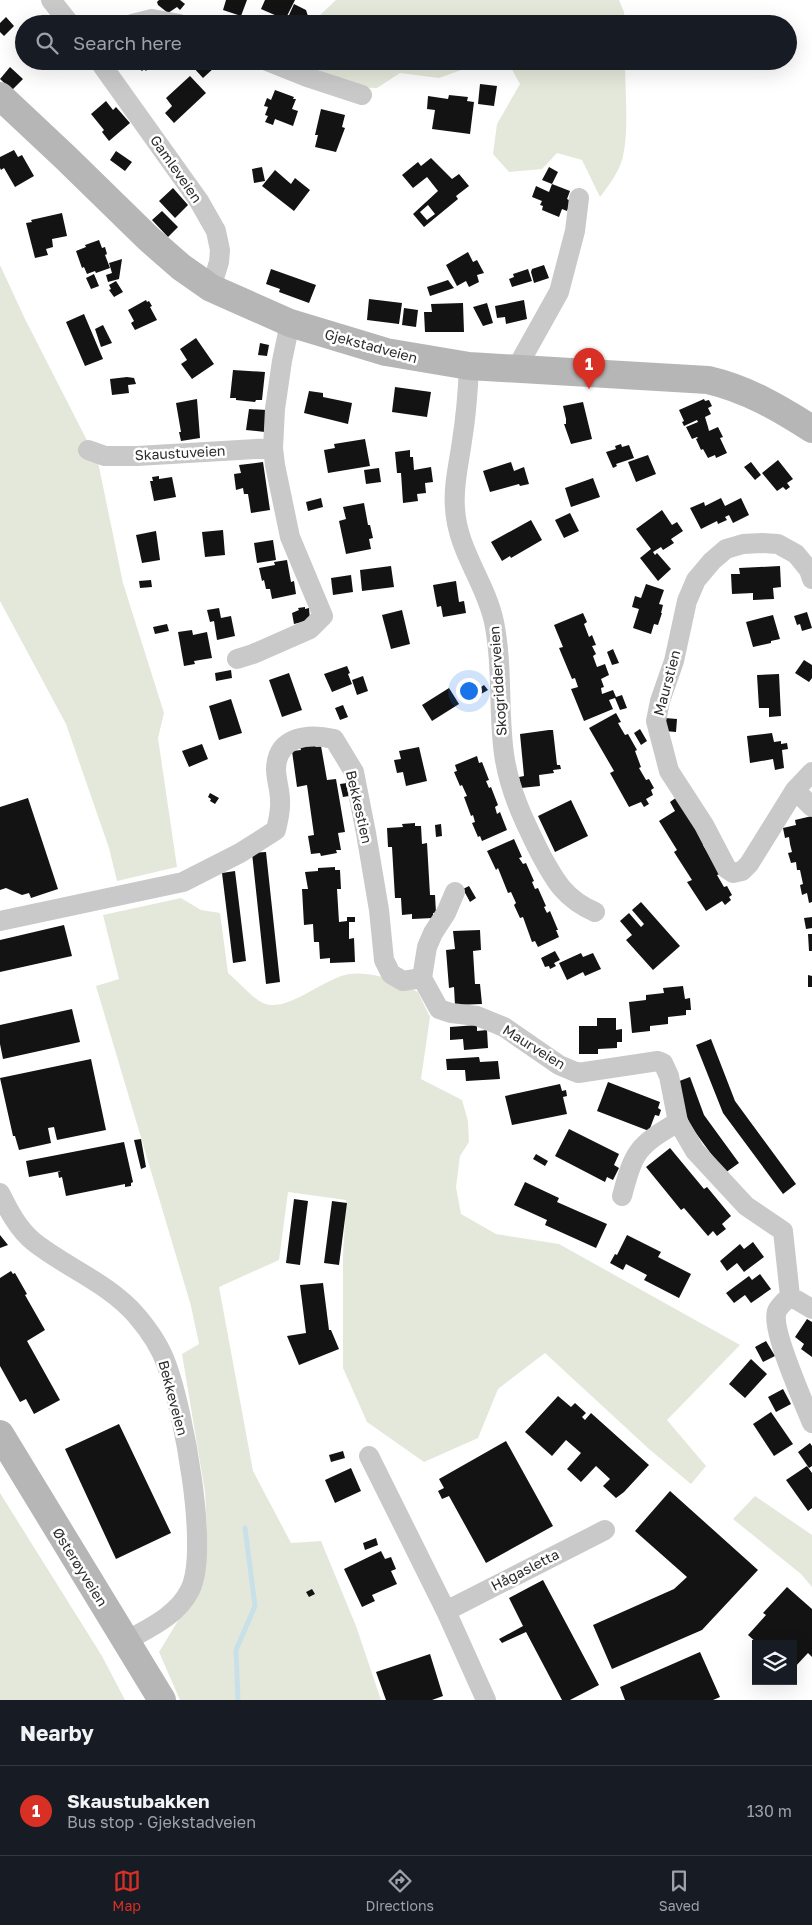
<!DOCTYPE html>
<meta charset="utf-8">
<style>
body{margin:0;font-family:"Golos Text",sans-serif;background:#20242c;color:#f1f3f6}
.controls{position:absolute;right:15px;bottom:15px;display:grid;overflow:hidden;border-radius:0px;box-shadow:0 5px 20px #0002}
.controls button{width:45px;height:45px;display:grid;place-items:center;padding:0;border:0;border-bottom:1px solid #363941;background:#171b24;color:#f1f3f6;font:25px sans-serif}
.you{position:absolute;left:468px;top:690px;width:18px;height:18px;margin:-12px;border:4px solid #fff;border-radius:50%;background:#1a73e8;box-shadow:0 0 0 8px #1a73e833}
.badge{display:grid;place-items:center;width:32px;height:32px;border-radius:50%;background:#d93025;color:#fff;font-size:16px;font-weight:700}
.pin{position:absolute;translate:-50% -41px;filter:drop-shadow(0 1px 2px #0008)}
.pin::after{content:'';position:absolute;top:26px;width:18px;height:15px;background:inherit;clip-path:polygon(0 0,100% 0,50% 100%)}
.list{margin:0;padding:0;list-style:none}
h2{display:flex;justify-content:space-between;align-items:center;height:65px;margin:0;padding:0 20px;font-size:21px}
h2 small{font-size:16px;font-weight:400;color:#9ea1a6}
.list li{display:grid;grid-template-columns:32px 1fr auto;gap:15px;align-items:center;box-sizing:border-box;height:90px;padding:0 20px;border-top:1px solid #363941}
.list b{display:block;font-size:19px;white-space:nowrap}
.list p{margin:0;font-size:16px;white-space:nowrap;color:#9ea1a6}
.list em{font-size:16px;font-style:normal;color:#9ea1a6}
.icon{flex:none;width:28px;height:28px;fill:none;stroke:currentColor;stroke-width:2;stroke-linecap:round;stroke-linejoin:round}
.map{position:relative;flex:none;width:812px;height:1700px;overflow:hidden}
.search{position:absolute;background:#171b24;box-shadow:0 5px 20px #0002;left:15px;right:15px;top:15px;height:55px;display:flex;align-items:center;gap:12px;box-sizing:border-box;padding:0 18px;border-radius:28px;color:#9ea1a6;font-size:19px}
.sheet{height:155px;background:#171b24}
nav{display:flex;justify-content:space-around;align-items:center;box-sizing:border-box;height:70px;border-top:1px solid #363941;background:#171b24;font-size:14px;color:#9ea1a6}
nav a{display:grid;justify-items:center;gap:2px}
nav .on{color:#d93025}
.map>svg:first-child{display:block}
.green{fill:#e4e8da}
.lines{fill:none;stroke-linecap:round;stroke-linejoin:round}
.stream{stroke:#c8e0e7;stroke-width:5}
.building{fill:#131313;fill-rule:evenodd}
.street{stroke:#c9c9c9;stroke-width:20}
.secondary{stroke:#b6b6b6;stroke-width:28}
.labels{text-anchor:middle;stroke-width:5;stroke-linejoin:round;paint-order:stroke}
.street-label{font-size:14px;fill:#2c2c2c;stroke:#fff}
</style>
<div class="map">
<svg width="812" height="1700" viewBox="0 0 812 1700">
<rect width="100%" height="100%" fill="#fff"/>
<path class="green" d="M336 0H619L624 12 625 24H319L320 15Z
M313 61H495L475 65 439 78 400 73 377 88 351 87 326 77 313 64Z
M501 61H625C625 88 629 131 623 156 620 171 609 185 600 197L582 160 557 153 542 169 509 172 493 154 497 124 520 84 510 66Z
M0 265 25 319 98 462 123 583 164 713 158 738 177 867 117 881 109 848 66 724 0 601Z
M181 898 201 910 220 913 228 973C238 981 252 998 263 1003 286 1014 324 978 349 974 374 971 396 981 418 992L430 1017 421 1079 462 1100 468 1121 469 1142 460 1156 456 1187 461 1214 496 1234 559 1244 740 1345 667 1420 706 1466 691 1484 649 1449 545 1353 498 1389 478 1438 424 1462 367 1422 343 1368V1256L346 1200 288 1192 279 1260 219 1287 253 1471 291 1543 321 1541 356 1626 381 1700H180L159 1652 204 1578 207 1531 205 1492 182 1354 199 1344 191 1306 96 986 119 979 103 915Z
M0 1493 102 1656 125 1700H0Z
M755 1496 812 1535V1587L801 1574 733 1519Z"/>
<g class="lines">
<path class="stream" d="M238 1700 236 1650 255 1606 245 1528"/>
</g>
<path class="building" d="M159 0H180L185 4 180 10 177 7 168 13 158 5 157 2Z
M226 0H247L241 16 223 10Z
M265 0H295L285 20 283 19 282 22 277 16 261 9Z
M294 4 306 10 308 16 304 24H285Z
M234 16 251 22 250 24H231Z
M6 17 14 26 4 36 0 32V23Z
M44 61H62L50 69Z
M130 61H150L149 62 151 65 146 71 144 69 142 71Z
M198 61H210L215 67 203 78 192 66Z
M10 67 23 79 12 90 0 79Z
M190 76 206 93 174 123 165 113 172 106 166 98Z
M480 84 497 86 494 106 478 104Z
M275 90 294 97 293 99H296L292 109 298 111 293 126 275 119 273 125 265 122 268 116 265 115 268 107 264 106 267 98 271 100Z
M449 95 468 97 467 101 474 102 470 134 432 129 435 110 427 109 428 96 448 99Z
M106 101 113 110 116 107 130 123 109 141 102 132 104 130 91 114Z
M321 109 345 115 342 127 345 128 336 152 315 147 318 135H315Z
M14 150 18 157 22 155 34 176 15 187 4 168 1 170 0 168V157Z
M116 151 132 162 125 171 110 160Z
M431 158 452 179 459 174 469 186 456 196 458 199 424 227 413 214 438 191 427 177 413 188 402 175 418 162 421 166ZM428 205 435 214 427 220 420 212Z
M262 167 265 181 254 183 252 169Z
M549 167 558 172 552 184 542 180Z
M275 170 291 184 295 178 310 190 294 211 262 186Z
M552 184 570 191 567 199 571 201 567 211 562 209 559 217 542 210 543 206 540 205 542 201 532 197 536 186 549 192Z
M173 188 188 205 175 218 159 201Z
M162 211 178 227 168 237 152 220Z
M62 213 67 236 52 239 53 247 46 249 48 255 35 258 26 223 32 222 31 220Z
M99 240 102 248 105 247 107 254 105 255 110 268 96 273 95 271 87 274 84 267 82 268 76 251 86 247 85 245Z
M468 252 473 262 477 260 484 273 477 275 479 282 469 287 466 281 457 286 446 265Z
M122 259 119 279 108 282 106 275 112 273 109 263Z
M544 265 549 278 534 283 531 272 532 269Z
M271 269 316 285 309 303 279 292 280 289 266 284Z
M528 269 532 281 512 287 509 279 514 277 513 274Z
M94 274 99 286 91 289 86 278Z
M448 280 454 288 430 296 427 287Z
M116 281 123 292 114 297 109 290 111 289 109 285Z
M369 299 402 303 399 324 367 320Z
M146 300 147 302 149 301 152 306 150 307 157 320 135 330 131 323 134 321 128 310Z
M524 300 527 319 506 324 505 317 497 318 495 306Z
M463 303 464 332H425L424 312H432L431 304Z
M487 303 493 323 483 326 473 307Z
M404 308 418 310 416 327 402 325Z
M84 314 103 359 85 366 66 322Z
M103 325 112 343 101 347 95 329Z
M196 338 214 364 192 379 181 364 187 360 180 349Z
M260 343 269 345 267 356 258 355Z
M233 370 265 372 262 400H256L255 402 236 400V398H230Z
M127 377 134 378 136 384 128 385 129 393 112 395 110 379Z
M395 387 431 392 427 417 392 412Z
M309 391 323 393V397L352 403 348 424 304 413Z
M197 399 200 438 181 441 179 432H181L176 403Z
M704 399 705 401 709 400 712 406 708 408 711 414 705 417 708 427 709 431 718 427 723 437 720 438 727 453 716 458 715 455 708 458 703 449 701 450 696 439 698 438 697 437 692 439 686 427 698 422 697 420 684 426 682 422 684 421 679 410Z
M583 402 592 439 571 444 564 424H566V419L563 406Z
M249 409 267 410 265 432 246 430Z
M365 439 370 466 328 473 324 450 335 448 334 444Z
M621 444 622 447 629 445 634 458 616 464 617 466 613 468 606 452 616 449 615 446Z
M410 450V457H413L414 470 431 467 433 482 425 483 426 493 417 494 418 501 403 503 401 473H397L395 452Z
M648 455 656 474 636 482 628 462Z
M778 460 793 479 787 483 790 487 786 490 783 487 777 491 762 473Z
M263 462 270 510 251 513 248 494H244L243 488 236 490 234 474 241 473 239 465Z
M511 462 514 471 524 467 529 484 520 486 519 484 490 492 483 471Z
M751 462 761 475 755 480 744 467Z
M379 468 381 482 366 484 364 470Z
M159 476V479L172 477 176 497 154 501 150 481H153L152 477Z
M593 478 600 497 571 507 565 488Z
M321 498 323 507 308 511 306 502Z
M721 498 725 506 741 498 749 515 733 523 729 515 725 517 727 520 718 524 717 521 701 529 690 508 704 502 705 506Z
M364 503 368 525H370L373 538 369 539 371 549 346 554 339 521 346 519 343 507Z
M662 510 672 525 677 522 683 531 671 539 674 543 663 550 661 547 653 552 655 555 657 553 671 569 658 581 640 558 651 549 636 529Z
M570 513 579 531 564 538 555 520Z
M531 520 542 540 511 558 510 556 502 561 491 542Z
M223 530 225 555 205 557 202 532Z
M156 531 160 560 142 563 136 535Z
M273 540 276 560 257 563 254 543Z
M287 560 291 582 294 581 296 594 272 599 270 589H266L264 580 262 581 259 568 275 565 274 562Z
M391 566 394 587 362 591 360 570Z
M780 566 781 587 773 588 774 599 753 600V593L732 594 731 574H740L739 568Z
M351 575 353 592 333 595 331 578Z
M151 580 152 587 140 588 139 581Z
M456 581 459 602 464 601 466 613 443 617 441 606 437 607 433 585Z
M646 584 664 590 659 604 663 605 661 613H662L658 625 654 624 651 634 633 628 639 609 632 607 635 596 641 598Z
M305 607V609L309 608 310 620 294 624 292 613 299 610 298 608Z
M219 608 221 618 231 616 235 636 217 640 214 621 210 622 207 610Z
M402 610 410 644 391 649 382 615Z
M807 612 812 628 802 631 800 624 797 625 794 616Z
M583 613 587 622 584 624 589 637 592 635 596 645 592 646 596 654 593 656 597 667 605 664 609 675 601 679 604 687 601 688 602 694 613 690 616 697 622 695 627 708 620 710 615 698 609 700 613 709 584 721 571 689 578 687 575 678 572 679 559 648 563 647 554 625Z
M773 615 780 639 771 641V643L753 647 746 622Z
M167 624 169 631 155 634 153 627Z
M192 630 193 635 207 632 212 658 194 661 195 664 184 666 178 632Z
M613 649 619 663 612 665 607 652Z
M804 660 812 665V678L809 682 795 673Z
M347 666 350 673 348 674 352 684 332 692 324 674Z
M231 670 232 678 216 681 215 673Z
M289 673 302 710 282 717 269 680Z
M779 674 781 716 769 717V708H759L757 675Z
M363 676 368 691 357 695 352 680Z
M484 685 488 690 481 694 478 689Z
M449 688 459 704 432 721 422 705Z
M231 699 242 733 219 740 209 706Z
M343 705 348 717 340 720 335 708Z
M616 713 621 722 618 723 622 730 625 735 628 734 637 750 635 751 641 767 639 768 646 780 649 779 654 788 651 790 653 795 646 799 649 804 644 807 641 802 629 807 610 773 614 771 589 728Z
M665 718 677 719 676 732 665 731Z
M640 729 647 741 641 745 634 733Z
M549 730H553L557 765H560L561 769 553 770 554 773 539 775 540 786 521 788 519 777 524 776 520 734Z
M772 733 774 742 781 741V744L787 743 788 749 782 750 784 768 775 770 773 759 750 763 747 736Z
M202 744 208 759 189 767 182 751Z
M315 744 316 747 321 746 327 780 336 779 345 832 338 833 341 850H336L337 853 321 856 320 853 311 854 308 836 314 835 307 785 297 787 292 751 301 750 300 747Z
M419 747 427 781 406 786 403 772 397 773 394 760 401 759 399 751Z
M477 756 479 763 482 762 489 780 486 781 489 788 491 787 498 805 495 807 497 814 500 812 507 830 482 841 480 836 478 837 472 823 475 822 473 815 471 816 464 797 467 796 462 785 460 786 454 772 457 771 455 765Z
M347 783 349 796 343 797 340 784Z
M210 793 219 798 215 804 210 801 211 799 208 797Z
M677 797 705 844 703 845 720 874 717 875 724 887 727 886 732 895 729 897 731 900 725 905 722 901 706 911 687 882 692 880 674 852 677 850 659 821 675 811 670 802Z
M28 798 58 889 31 898 29 893 22 895 6 888 0 890V807Z
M571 800 588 836 555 852 538 816Z
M812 816V902L809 903 807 893 802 895 800 885 803 884 800 870H797L796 862 791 863 788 853 792 852 790 844 789 837 785 838 783 828 796 825 795 820Z
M415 823V826H421L422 844 427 843 430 895H435L436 913H433V918L412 919V914L402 915 401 898H395L392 847H388L387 828 403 827 402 824Z
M441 824 442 836 436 837 435 825Z
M514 839 522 857 519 858 523 864 526 863 534 881 532 882 535 889 538 888 546 906 544 907 547 913 550 911 558 930H556L559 937 538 947 535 941 532 942 523 917 520 918 514 905 516 903 511 892 508 893 498 868 496 870 487 851Z
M266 852 280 982 266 984 252 853Z
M335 867V870H340L341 889H337L339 922 347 921V917H355V922H349V939L354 938 355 962 330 963V958L320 959 319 942H314L313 924 304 925 302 889H308L305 872 318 871V868Z
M235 871 246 961 233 963 222 873Z
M469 886 476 898 470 902 463 889Z
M641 902 680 946 653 970 626 940 632 935 620 921 629 913 641 927 644 924 632 910Z
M812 917V928L806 929 804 918Z
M64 925 72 956 0 972V940Z
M480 930 481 950 473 951 475 984H480L482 1004 455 1005 454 987 449 988 446 950 455 949 453 931Z
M808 934H812V951H809Z
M555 951 560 960 554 963 556 966 550 969 549 966 545 967 541 958Z
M581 953 583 957 593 953 601 969 585 976 583 972 567 980 559 963Z
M808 975 812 976V987H808Z
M683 986 685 999 690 998 691 1010H686V1015L668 1017V1024L650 1026V1031L632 1033 629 1002 646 1000V995L664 993 663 988Z
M72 1009 80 1042 3 1059 0 1044V1025Z
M597 1018H616V1030L622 1029V1042H617V1048L598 1049V1054H579V1026H597Z
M477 1025V1031L487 1030 488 1048 464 1050 463 1039 450 1040V1027Z
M711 1039 735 1101 796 1184 783 1194 723 1113 696 1045Z
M479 1057 480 1062 498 1061 500 1079 466 1081 465 1070H447L446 1059Z
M91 1059 106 1130 57 1140 54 1127 48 1128 51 1143 19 1150 15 1136H13L0 1078Z
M690 1077 704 1115 739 1163 725 1173 690 1125 674 1083Z
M608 1082 660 1102 658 1108 661 1110 659 1116 655 1115 649 1131 597 1111Z
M560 1084 562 1091 566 1090 567 1096 563 1097 567 1114 512 1125 505 1096Z
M569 1129 619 1154 614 1165 619 1168 613 1180 607 1177 605 1182 555 1156Z
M141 1139 146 1167 141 1169 134 1140Z
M124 1142 133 1182 131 1183V1186L125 1187V1184L66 1196 62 1177 59 1178 58 1172 61 1171 29 1177 26 1161Z
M670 1148 704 1189 707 1187 731 1216 722 1224 726 1229 717 1236 713 1231 708 1236 684 1208 681 1210 646 1167Z
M536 1154 548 1161 545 1166 533 1159Z
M525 1182 559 1198 557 1202 607 1224 596 1248 545 1225 547 1220 514 1205Z
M294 1199 308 1201 300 1265 286 1263Z
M332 1201 347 1203 339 1265 324 1263Z
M0 1235 8 1245 0 1248Z
M627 1235 661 1252 658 1257 691 1274 679 1298 644 1280 647 1275 626 1264 623 1270 610 1263 615 1254 617 1255Z
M753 1242 764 1257 744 1272 737 1263 727 1271 720 1261 740 1244 744 1249Z
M11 1271 13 1274 15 1273 27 1294 25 1295 45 1330 27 1341 60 1400 34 1414 26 1399 20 1402 0 1366V1278Z
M760 1274 771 1289 751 1303 745 1295 734 1303 726 1293 749 1276 752 1280Z
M323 1283 329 1330H331L339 1349 299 1365 287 1336 306 1333 300 1285Z
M807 1319 812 1322V1357L801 1349 804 1344 795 1337Z
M766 1341 775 1356 763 1362 755 1347Z
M751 1359 767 1374 745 1398 729 1384Z
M783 1389 791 1404 776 1412 768 1397Z
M558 1396 571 1407 575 1403 586 1413 582 1417 585 1420 591 1413 649 1465 624 1492 616 1498 603 1486 610 1479 596 1466 581 1482 567 1469 581 1453 566 1440 552 1456 525 1432Z
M771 1412 793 1444 774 1456 753 1424Z
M119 1424 171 1533 116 1559 65 1449Z
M506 1441 553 1526 486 1563 449 1496 442 1499 438 1491 444 1488 439 1479Z
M810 1443 812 1446V1466L809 1468 798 1452Z
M343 1451 345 1458 331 1462 329 1455Z
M807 1466 812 1473V1508L808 1511 786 1480Z
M351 1468 361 1491 335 1503 325 1480Z
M670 1491 758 1570 702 1630 612 1669 593 1625 674 1589 687 1577 635 1531Z
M376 1538 378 1545 365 1550 363 1543Z
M381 1551 385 1559 391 1557 396 1569 391 1571 397 1584 372 1595 375 1601 362 1607 344 1569Z
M543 1580 599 1685 570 1700H562L526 1632 502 1643 499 1639 523 1626 509 1598Z
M787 1587 812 1609V1657L808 1653 793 1669V1644H758L748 1635 766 1615 763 1613Z
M312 1589 315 1594 309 1597 306 1592Z
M700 1652 720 1697 713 1700H625L620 1687Z
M430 1654 443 1696 432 1700H386L376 1672Z"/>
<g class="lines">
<path class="street" d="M51 0 70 24
M132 24 152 19 180 24
M99 61 199 201 216 231 220 250 219 262 211 288
M267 61 307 77 362 95
M469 366C468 391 466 416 462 441 459 463 453 486 455 508 457 550 486 583 494 622 503 666 498 711 504 754 509 790 524 821 540 853 555 881 565 899 595 912
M516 369 559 292 575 231 579 198
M88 450 105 456H137L273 448
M812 579 809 570 796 554 778 544 762 543 743 544 726 549 712 561 696 580 687 601 674 661 660 701 656 721 669 771 704 825 727 869 733 873 742 871 749 864 795 790 812 772
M237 659 253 654 310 629 323 616 290 537 275 465 273 448 275 409 282 361 290 323
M795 790 812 807
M0 921 183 882 240 853 276 830C278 821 281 810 280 800 280 790 276 779 276 769 277 736 308 733 334 739L354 772 366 833 379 910 384 960 391 974 403 981 422 978 427 947 433 933 446 913 455 892
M422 978 439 1009 451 1013 477 1016 504 1027 559 1065 578 1073 658 1061 663 1063 669 1076 678 1122 695 1151 746 1206 783 1231 790 1296C786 1300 779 1306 777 1311 770 1328 804 1403 812 1423
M0 1193C9 1211 18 1229 34 1242 67 1268 108 1283 136 1315 149 1330 161 1348 167 1366 183 1410 210 1550 190 1590 177 1616 149 1628 126 1641
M622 1196C634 1151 637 1146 678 1122
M790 1296 812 1309
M369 1456 446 1611 486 1700
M446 1611 605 1530"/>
<path class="secondary" d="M0 96 65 157 149 239 181 267 211 288 290 323 386 352 469 366 708 380C747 389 779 408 812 429
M0 1434 162 1700"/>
</g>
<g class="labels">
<g class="street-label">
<text transform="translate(176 169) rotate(55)" y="5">Gamleveien</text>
<text transform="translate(371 346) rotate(15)" y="5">Gjekstadveien</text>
<text transform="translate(180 453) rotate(-3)" y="5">Skaustuveien</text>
<text transform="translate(498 681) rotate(-94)" y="5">Skogridderveien</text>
<text transform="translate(667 683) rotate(-75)" y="5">Maurstien</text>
<text transform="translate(359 807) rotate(77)" y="5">Bekkestien</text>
<text transform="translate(534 1047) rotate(32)" y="5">Maurveien</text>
<text transform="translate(173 1398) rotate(75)" y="5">Bekkeveien</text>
<text transform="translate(80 1567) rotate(58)" y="5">Østerøyveien</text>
<text transform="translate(525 1570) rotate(-27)" y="5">Hågasletta</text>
</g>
</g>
</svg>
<div class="controls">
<button><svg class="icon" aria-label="layers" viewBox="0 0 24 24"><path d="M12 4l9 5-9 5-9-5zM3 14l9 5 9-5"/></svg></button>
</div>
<div class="you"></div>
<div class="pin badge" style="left:589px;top:389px">1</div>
<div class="search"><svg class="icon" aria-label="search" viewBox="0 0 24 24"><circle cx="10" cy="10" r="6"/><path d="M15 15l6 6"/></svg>Search here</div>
</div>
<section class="sheet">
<h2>Nearby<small></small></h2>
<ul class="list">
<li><span class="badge">1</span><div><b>Skaustubakken</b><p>Bus stop · Gjekstadveien</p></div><em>130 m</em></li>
</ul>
</section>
<nav>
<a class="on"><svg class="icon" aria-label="map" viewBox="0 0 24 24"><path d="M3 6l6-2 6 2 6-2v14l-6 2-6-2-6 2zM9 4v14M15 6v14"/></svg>Map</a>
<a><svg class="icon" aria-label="directions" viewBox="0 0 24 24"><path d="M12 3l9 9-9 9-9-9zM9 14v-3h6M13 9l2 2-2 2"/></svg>Directions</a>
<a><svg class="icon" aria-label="saved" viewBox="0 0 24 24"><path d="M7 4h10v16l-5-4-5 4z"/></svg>Saved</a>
</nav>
